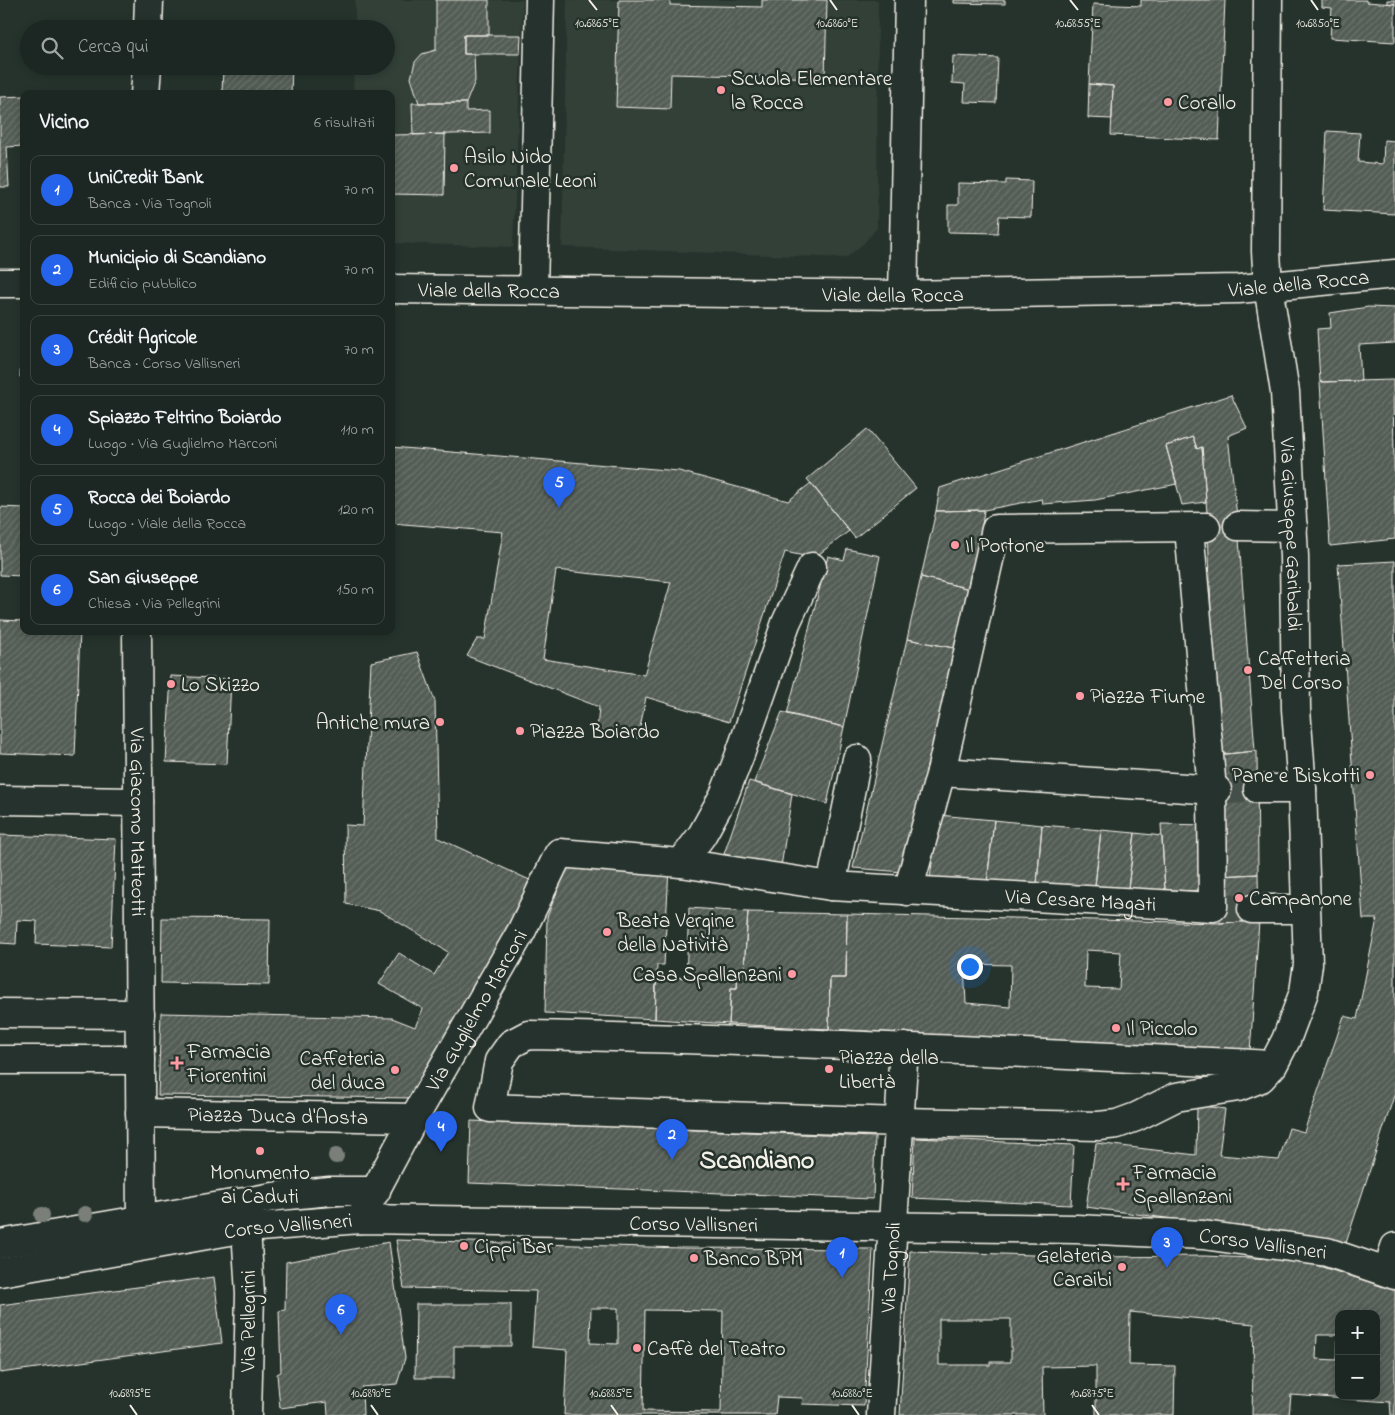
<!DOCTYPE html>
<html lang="it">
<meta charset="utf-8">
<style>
body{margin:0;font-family:"Indie Flower",sans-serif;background:#29322f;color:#f1f3f6}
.controls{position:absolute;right:15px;bottom:15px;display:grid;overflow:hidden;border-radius:10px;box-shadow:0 2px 8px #0003}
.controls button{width:45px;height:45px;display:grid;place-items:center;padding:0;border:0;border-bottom:1px solid #3a4340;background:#1c2622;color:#f1f3f6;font:25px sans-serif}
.you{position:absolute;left:969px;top:966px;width:18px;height:18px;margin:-12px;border:4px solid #fff;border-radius:50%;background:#1a73e8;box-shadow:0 0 0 8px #1a73e833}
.badge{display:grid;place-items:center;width:32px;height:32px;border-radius:50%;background:#2563eb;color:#fff;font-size:16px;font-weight:700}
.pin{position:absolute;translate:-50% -41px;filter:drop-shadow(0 1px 2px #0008)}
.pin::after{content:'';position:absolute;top:26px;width:18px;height:15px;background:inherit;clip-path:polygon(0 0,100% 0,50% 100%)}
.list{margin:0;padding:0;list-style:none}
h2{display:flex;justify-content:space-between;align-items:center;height:65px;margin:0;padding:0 20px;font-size:21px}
h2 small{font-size:16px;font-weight:400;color:#a0a5a5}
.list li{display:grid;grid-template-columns:32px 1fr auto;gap:15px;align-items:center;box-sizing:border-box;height:70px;margin:0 10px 10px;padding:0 10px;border:1px solid #3a4340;border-radius:10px}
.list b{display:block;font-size:19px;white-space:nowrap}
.list p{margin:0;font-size:16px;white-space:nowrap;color:#a0a5a5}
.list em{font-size:16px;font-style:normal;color:#a0a5a5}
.icon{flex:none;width:28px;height:28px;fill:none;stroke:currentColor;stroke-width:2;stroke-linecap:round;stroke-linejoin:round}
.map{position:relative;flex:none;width:1395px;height:1415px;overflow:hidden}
.search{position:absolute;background:#1c2622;box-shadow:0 2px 8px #0003;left:20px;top:20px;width:375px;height:55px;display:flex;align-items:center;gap:12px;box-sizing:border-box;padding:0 18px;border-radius:28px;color:#a0a5a5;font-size:19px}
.panel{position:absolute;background:#1c2622;box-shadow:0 2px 8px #0003;left:20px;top:90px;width:375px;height:545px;border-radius:10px}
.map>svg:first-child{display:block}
.built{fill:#333f39}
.building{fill:url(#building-hatch);stroke:#f4f1e8;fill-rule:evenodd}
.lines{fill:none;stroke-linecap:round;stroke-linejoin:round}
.minor-tunnel{stroke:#455049;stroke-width:28;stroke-dasharray:28 14;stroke-linecap:butt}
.minor-casing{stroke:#f4f1e8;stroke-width:31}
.minor{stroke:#26332d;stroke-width:28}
.tree{fill:#7a8079}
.ticks{fill:none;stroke:#f4f1e8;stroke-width:2}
.poi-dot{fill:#ff9aa2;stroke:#26332d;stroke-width:2}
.labels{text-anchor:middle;stroke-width:5;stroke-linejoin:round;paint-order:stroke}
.poi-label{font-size:21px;fill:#f4f1e8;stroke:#26332d;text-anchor:start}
.street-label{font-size:21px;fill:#f4f1e8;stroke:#26332d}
.district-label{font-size:26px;font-weight:bold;fill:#f4f1e8;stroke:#26332d}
.ticks-label{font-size:12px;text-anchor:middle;fill:#f4f1e8;stroke:#26332d;stroke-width:5;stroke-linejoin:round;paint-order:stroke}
</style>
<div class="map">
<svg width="1395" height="1415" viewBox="0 0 1395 1415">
<defs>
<pattern id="building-hatch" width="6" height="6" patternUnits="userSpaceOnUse" patternTransform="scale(1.25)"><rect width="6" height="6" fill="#525c55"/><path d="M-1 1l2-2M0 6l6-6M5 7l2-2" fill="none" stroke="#6c746d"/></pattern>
</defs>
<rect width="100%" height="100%" fill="#26332d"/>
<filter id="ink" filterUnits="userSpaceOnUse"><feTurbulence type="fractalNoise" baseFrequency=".02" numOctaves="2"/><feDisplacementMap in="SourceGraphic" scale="10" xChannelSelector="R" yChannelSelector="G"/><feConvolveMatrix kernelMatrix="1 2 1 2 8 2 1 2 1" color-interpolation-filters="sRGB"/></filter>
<g filter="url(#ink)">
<path class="built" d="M355 0H523L513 247 391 243V94H353L354 66H386V29H355Z
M567 0H878L877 228 863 244 846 258 562 247Z"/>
<path class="building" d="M436 0H489V35H464V54H474L475 81 466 103H419L411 78 415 62 422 54 436 50Z
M619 0H670V5L762 7V0H827L825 78 671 74 670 109 616 107Z
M954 0H1005V4L954 3Z
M1141 0H1225L1219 140 1111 135 1113 86 1089 84 1093 4 1141 6Z
M1322 0H1366V2L1395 4V42L1330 38 1332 8 1322 7Z
M1387 0H1395V4L1387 3Z
M464 35H521L520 54H464Z
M953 56 998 58 996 103 964 102 965 84 952 83Z
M223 66H292L291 94H222Z
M1089 84 1113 86 1112 119 1088 118Z
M24 96V146L7 147 9 187H0V97Z
M412 103H466V111L490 110V133L413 135Z
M1327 131 1360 133 1358 162 1383 164 1384 140 1395 141V214L1323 210Z
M445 134 444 195 391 194V135Z
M1006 180 1032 181 1031 217 999 216 998 233 948 232V205H958V183L1006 184Z
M1368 307 1395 308V343L1359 345 1361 381 1320 382 1317 329 1331 328 1330 313Z
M23 314H24V377H20Z
M1393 380 1395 539 1330 546 1320 382Z
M1231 395 1247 428 1228 436 1238 526 1255 751 1216 755 1208 527 1202 447 1197 449 1193 437 1166 446 1177 484 1095 500 1043 504 1042 499 984 510 936 511 940 488Z
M867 429 916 488 855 538 807 479Z
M1193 437 1197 449 1202 447 1206 502 1182 505 1166 446Z
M391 447 679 471 788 501 811 483 849 531 814 558 785 552 729 722 646 697 638 738 597 730 599 707 467 656 477 639H485L503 532 391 523ZM556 570 671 582 644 675 543 659Z
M0 507 24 508V576L0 575Z
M984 510 974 590 921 577 936 511Z
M847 549 880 556 844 727 787 714 828 556 844 560Z
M1395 561V1093L1346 1243 1086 1207 1096 1143 1196 1155 1197 1105 1225 1109 1219 1155 1279 1160 1289 1128 1304 1132 1344 1016 1357 1019 1377 919H1363L1338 564Z
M921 577 974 590 959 649 907 639Z
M0 620 24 621V631H80L75 756 0 753Z
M907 639 959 649 903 872 853 868Z
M417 652 435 701 438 838 534 882 418 1098 158 1095 161 1013 392 1018 415 1027 423 1009 379 984 399 953 434 975 448 952 380 911 346 904 345 825 363 826 371 662Z
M171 676 231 679 227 764 166 762Z
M782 712 844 727 827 804 754 782Z
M1257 751 1258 874 1219 876 1216 755Z
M749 781 792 794 781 867 724 854Z
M938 815 994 820 987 882 930 879Z
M994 820 1042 825 1037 884 987 882Z
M1161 824 1208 825 1206 891 1165 890Z
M1042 825 1101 830 1095 886 1037 884Z
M1101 830 1135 833 1128 888 1095 886Z
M1135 833 1162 836 1165 890 1128 888Z
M0 835 116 839 111 947 36 944 37 921 17 920 16 944 0 943Z
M568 864 669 867 664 965H657L655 1019 545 1013 547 917Z
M1258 874 1259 921 1220 923 1219 876Z
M689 908 748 912 744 970 738 969 737 988H731L729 1024 655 1019 656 975 686 978Z
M748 912 847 914 846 978H830L829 1029 729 1024 731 988H737L738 969 744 970Z
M847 914 1220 923 1259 921 1250 1053 829 1029 830 978H846ZM1086 950 1121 952 1119 989 1085 988ZM964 964 1011 965 1010 1007 966 1003Z
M162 918 270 919 269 985 161 983Z
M471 1121 875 1137 873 1199 469 1183Z
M915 1138 1074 1145 1071 1205 912 1198Z
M396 1240 683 1248 873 1249 864 1406 802 1404 803 1398 777 1397 775 1415H564L567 1350 532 1347 536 1291 404 1288ZM591 1308H618V1344L590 1343ZM645 1310 723 1311 721 1412 643 1411Z
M389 1242 405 1358 397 1384 362 1387 363 1415H328L327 1402 280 1408 277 1374 281 1372 279 1311 285 1310 286 1262Z
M910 1251 1094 1257 1204 1256 1300 1260 1395 1290V1415H1391L1390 1402 1291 1395 1289 1415H1252L1254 1324 1130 1312 1129 1365 1175 1366 1174 1415H1096V1366L1042 1367 1043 1415H900ZM1339 1314H1376V1396H1339ZM939 1319H1011V1362H990V1365H939ZM1317 1335H1338L1337 1360 1316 1359Z
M214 1277 222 1343 0 1373V1305Z
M416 1304H511V1346H454V1378H415Z"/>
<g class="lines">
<path class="minor-tunnel" d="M1217 790 1258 789
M1213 907 1252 909"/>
<g class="minor-casing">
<g id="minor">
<path id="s1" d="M1268 0 1266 251 1268 286 1285 392 1294 556 1296 709 1302 789 1308 964 1304 992 1286 1040 1273 1065 1261 1078 1238 1087 1176 1097 1136 1117 1117 1124 1099 1126 900 1122 490 1108 499 1061 511 1044 528 1035C777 1040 1025 1053 1273 1065"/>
<path d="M148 29 149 0"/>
<path d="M145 94 147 66"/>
<path d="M0 283H24"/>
<path id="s2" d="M391 289 903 295 1239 289 1395 274"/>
<path d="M533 290 540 0"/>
<path d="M903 295 909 0"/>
<path d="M1238 526 1293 527"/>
<path d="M1206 527 996 529 941 772 1217 790"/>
<path id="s3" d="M137 631 141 1220"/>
<path d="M1258 789H1302"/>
<path d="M0 800 138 802"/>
<path d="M681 863 702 835 724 795 739 757 786 623 812 567"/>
<path d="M831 886 857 759"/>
<path d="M908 891 941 772"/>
<path d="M1252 909H1305"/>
<path d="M0 1013 140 1014"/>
<path d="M0 1060H140"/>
<path id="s4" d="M140 1113 414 1118"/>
<path id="s5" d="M360 1219 414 1118 521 932 559 853 681 863 831 886 1213 907 1212 790 1189 528"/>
<path d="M246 1228 250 1294 247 1415"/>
<path d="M0 1244 279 1196 330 1191H376"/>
<path id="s6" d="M0 1272 246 1228 360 1219 1076 1229 1203 1235 1327 1252 1395 1275"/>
<path d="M1387 1272 1395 1247"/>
<path id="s7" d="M881 1415 904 1047"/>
</g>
</g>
<use href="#minor" class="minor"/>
</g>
<g class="tree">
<circle cx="336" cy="1156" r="8"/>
<circle cx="85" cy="1214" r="8"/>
<circle cx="42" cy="1215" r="8"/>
</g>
</g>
<path class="ticks" d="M589 0 597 10M830 0 837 10M1070 0 1078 10M1311 0 1318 10M130 1405 137 1415M371 1405 378 1415M611 1405 618 1415M852 1405 859 1415M1092 1405 1099 1415"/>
<g class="poi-dot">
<circle cx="721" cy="90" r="5"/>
<circle cx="1168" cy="102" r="5"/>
<circle cx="454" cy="168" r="5"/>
<circle cx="955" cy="545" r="5"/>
<circle cx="1248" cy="670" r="5"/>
<circle cx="171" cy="684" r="5"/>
<circle cx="1080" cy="696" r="5"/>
<circle cx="440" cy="722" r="5"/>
<circle cx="520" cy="731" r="5"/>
<circle cx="1370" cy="775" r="5"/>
<circle cx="1239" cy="898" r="5"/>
<circle cx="607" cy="932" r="5"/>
<circle cx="792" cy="974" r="5"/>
<circle cx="1116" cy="1028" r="5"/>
<path d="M174.5 1055.5h5v5h5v5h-5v5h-5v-5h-5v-5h5z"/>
<circle cx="829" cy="1069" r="5"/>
<circle cx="395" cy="1070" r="5"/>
<circle cx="260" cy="1151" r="5"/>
<path d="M1120.5 1176.5h5v5h5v5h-5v5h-5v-5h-5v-5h5z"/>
<circle cx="464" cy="1246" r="5"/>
<circle cx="694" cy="1258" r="5"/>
<circle cx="1122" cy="1267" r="5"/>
<circle cx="637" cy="1348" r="5"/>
</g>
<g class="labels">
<g class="poi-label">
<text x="731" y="85">Scuola Elementare<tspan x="731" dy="24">la Rocca</tspan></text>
<text x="1178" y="109">Corallo</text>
<text x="464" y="163">Asilo Nido<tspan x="464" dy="24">Comunale Leoni</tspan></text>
<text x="965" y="552">Il Portone</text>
<text x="1258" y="665">Caffetteria<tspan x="1258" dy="24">Del Corso</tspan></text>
<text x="181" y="691">Lo Skizzo</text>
<text x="1090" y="703">Piazza Fiume</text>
<text x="430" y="729" text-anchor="end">Antiche mura</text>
<text x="530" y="738">Piazza Boiardo</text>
<text x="1360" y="782" text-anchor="end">Pane e Biskotti</text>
<text x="1249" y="905">Campanone</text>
<text x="617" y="927">Beata Vergine<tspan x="617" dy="24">della Natività</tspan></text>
<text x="782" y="981" text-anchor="end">Casa Spallanzani</text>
<text x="1126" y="1035">Il Piccolo</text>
<text x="187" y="1058">Farmacia<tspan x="187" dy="24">Fiorentini</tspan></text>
<text x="839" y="1064">Piazza della<tspan x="839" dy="24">Libertà</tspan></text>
<text x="385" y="1065" text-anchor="end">Caffeteria<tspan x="385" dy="24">del duca</tspan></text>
<text x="260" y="1179" text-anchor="middle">Monumento<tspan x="260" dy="24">ai Caduti</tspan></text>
<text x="1133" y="1179">Farmacia<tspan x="1133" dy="24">Spallanzani</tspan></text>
<text x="474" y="1253">Cippi Bar</text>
<text x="1112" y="1262" text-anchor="end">Gelateria<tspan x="1112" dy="24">Caraibi</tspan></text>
<text x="704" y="1265">Banco BPM</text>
<text x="647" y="1355">Caffè del Teatro</text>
</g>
<g class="street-label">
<text dy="7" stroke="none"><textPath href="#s2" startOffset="908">Viale della Rocca</textPath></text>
<text dy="7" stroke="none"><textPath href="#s2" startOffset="98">Viale della Rocca</textPath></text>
<text dy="7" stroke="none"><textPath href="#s2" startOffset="502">Viale della Rocca</textPath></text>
<text dy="7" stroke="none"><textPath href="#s1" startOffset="536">Via Giuseppe Garibaldi</textPath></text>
<text dy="7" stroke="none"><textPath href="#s3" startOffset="191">Via Giacomo Matteotti</textPath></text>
<text dy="7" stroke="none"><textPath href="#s5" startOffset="941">Via Cesare Magati</textPath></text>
<text dy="7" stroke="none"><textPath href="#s5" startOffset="239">Via Guglielmo Marconi</textPath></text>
<text dy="7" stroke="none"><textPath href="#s4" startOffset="138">Piazza Duca d'Aosta</textPath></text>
<text dy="7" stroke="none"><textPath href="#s6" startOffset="698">Corso Vallisneri</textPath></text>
<text dy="7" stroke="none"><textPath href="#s6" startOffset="292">Corso Vallisneri</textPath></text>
<text dy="7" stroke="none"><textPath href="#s6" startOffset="1268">Corso Vallisneri</textPath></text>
<text dy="7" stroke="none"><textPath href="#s7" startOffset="148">Via Tognoli</textPath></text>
<text transform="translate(248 1321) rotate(-90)" y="7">Via Pellegrini</text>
</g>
<g class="district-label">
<text x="757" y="1168">Scandiano</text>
</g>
</g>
<g class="ticks-label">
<text x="1318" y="27">10.6850°E</text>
<text x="597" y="27">10.6865°E</text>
<text x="837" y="27">10.6860°E</text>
<text x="1078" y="27">10.6855°E</text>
<text x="130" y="1397">10.6895°E</text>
<text x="371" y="1397">10.6890°E</text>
<text x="611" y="1397">10.6885°E</text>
<text x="852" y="1397">10.6880°E</text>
<text x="1092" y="1397">10.6875°E</text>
</g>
</svg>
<div class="controls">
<button>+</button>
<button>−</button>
</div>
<div class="you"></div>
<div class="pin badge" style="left:842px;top:1278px">1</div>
<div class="pin badge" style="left:672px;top:1160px">2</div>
<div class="pin badge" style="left:1167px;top:1268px">3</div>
<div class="pin badge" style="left:441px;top:1152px">4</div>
<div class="pin badge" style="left:559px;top:508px">5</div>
<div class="pin badge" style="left:341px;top:1335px">6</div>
<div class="search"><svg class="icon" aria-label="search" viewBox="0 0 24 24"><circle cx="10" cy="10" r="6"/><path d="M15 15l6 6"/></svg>Cerca qui</div>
<section class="panel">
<h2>Vicino<small>6 risultati</small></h2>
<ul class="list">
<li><span class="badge">1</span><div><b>UniCredit Bank</b><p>Banca · Via Tognoli</p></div><em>70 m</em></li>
<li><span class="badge">2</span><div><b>Municipio di Scandiano</b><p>Edificio pubblico</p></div><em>70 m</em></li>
<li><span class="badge">3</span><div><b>Crédit Agricole</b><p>Banca · Corso Vallisneri</p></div><em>70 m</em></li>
<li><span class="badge">4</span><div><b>Spiazzo Feltrino Boiardo</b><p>Luogo · Via Guglielmo Marconi</p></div><em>110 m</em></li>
<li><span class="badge">5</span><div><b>Rocca dei Boiardo</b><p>Luogo · Viale della Rocca</p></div><em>120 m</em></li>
<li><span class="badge">6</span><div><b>San Giuseppe</b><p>Chiesa · Via Pellegrini</p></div><em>150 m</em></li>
</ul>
</section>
</div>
